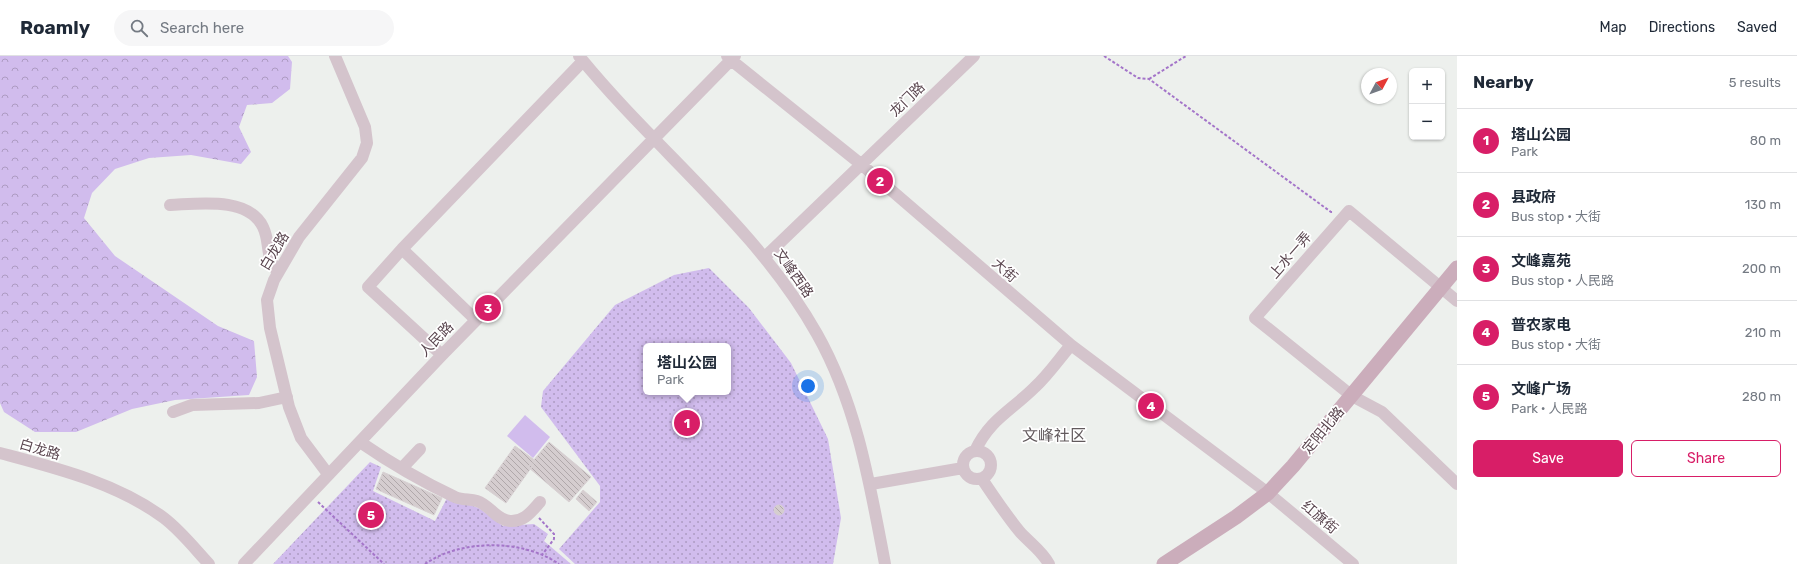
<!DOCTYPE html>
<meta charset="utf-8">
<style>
body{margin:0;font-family:Rubik,"Noto Sans SC",sans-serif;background:#f6f6f7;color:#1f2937}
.controls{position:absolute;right:12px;top:12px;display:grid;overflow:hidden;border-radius:6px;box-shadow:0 1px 3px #0004}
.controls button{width:36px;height:36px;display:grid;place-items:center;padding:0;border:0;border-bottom:1px solid #e0e1e3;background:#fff;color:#1f2937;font:20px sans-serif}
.compass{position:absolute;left:1361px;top:12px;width:36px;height:36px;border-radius:50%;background:#fff;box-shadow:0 1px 3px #0004;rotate:49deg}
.you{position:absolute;left:808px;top:330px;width:14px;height:14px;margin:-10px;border:3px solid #fff;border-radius:50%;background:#1a73e8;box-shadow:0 0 0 6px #1a73e833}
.badge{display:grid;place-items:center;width:26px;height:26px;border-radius:50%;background:#d81e67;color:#fff;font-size:13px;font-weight:700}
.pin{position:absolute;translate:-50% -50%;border:2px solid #fff;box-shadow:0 1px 4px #0006}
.popup{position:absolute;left:643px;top:287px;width:88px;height:52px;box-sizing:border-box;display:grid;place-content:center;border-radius:6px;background:#fff;filter:drop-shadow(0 1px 3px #0005);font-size:13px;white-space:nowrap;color:#747a83}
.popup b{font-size:15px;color:#1f2937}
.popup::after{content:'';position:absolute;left:50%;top:100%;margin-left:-8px;border:8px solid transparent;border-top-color:#fff}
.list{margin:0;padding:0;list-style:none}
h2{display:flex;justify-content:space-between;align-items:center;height:52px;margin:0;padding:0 16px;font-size:17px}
h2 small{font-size:13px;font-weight:400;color:#747a83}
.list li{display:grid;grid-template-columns:26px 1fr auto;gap:12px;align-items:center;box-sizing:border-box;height:64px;padding:0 16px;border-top:1px solid #e0e1e3}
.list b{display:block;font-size:15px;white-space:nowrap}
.list p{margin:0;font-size:13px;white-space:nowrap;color:#747a83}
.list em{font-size:13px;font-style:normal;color:#747a83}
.actions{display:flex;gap:8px;padding:12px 16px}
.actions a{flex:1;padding:9px 0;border:1px solid #d81e67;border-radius:6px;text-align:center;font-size:14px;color:#d81e67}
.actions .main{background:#d81e67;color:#fff}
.icon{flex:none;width:22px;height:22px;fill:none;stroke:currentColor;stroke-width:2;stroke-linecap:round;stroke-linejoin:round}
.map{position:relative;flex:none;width:1457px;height:508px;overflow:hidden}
header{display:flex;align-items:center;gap:24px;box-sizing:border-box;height:56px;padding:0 20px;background:#fff;border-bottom:1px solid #e0e1e3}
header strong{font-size:19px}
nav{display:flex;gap:22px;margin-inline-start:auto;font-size:14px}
.search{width:280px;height:36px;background:#f6f6f7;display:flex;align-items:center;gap:10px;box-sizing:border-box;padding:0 14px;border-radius:22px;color:#747a83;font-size:15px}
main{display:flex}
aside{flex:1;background:#fff}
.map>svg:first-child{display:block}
.grass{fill:#d1bced}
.forest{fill:url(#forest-crowns)}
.park{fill:url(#park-dots);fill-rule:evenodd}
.building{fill:url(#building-back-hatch);stroke:#d8d1d3}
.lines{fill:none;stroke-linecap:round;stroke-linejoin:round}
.path{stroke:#a475c9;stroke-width:2;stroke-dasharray:3 2;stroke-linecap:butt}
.minor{stroke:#d4c4cc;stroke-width:12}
.major{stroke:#cbadbb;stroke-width:15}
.labels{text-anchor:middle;stroke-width:3.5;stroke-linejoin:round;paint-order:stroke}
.street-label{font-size:14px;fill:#5a464f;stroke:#fff}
.quarter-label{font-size:16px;fill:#625a5d;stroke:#fff}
</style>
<header>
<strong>Roamly</strong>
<div class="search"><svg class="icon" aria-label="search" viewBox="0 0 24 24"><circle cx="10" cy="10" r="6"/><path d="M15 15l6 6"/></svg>Search here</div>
<nav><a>Map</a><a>Directions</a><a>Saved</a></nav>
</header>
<main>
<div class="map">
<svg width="1457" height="508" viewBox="0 0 1457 508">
<defs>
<pattern id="forest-crowns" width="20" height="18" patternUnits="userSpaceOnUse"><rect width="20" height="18" fill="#d1bced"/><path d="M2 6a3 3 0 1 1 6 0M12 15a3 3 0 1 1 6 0" fill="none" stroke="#ad9bc2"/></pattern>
<pattern id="park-dots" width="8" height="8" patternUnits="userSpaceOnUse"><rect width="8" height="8" fill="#d1bced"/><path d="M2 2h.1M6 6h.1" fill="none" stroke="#ad9bc2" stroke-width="1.8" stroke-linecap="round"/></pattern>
<pattern id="building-back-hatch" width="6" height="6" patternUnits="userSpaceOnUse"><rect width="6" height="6" fill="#d5cdcf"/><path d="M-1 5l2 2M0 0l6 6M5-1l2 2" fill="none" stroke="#b0a8aa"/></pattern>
</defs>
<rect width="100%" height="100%" fill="#edf0ed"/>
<path class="grass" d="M525 359 550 381 533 402 507 380Z"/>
<path class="forest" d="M0 0H288L292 6 290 33 272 47 247 49 239 71 251 96 241 108 191 99 149 102 115 113 92 137 84 162 115 200 218 270 254 285 257 321 249 339 175 344 132 353 76 376H35L4 356 0 347Z"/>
<path class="park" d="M709 212 749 252 791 307 828 383 841 462 833 508H575L559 493 600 446V430L541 351 543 335 615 249 674 219ZM646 290H728V336H646Z
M370 406 381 411 373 435 435 465 447 442 479 452 503 470 534 468 548 478 544 485 571 508H273Z"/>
<path class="building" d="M549 386 591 421 569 446 528 411Z
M515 390 536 405 506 447 485 432Z
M383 416 442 442 434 459 376 433Z
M583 434 597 446 589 455 576 443Z
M774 454a5 5 0 1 1 10 0a5 5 0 1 1-10 0Z"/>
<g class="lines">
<path class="path" d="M1104 0 1138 22 1149 23 1331 156H1334
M1149 23 1186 0
M318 446 384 508
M539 462 554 478V483L542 499
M425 508C461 483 523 483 559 508"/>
<path class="minor" d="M579 0C656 95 756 170 817 278 857 349 870 429 885 508
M735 0 731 4 862 109 1071 289 1268 437 1353 508
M170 149C197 148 248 140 263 171 271 188 264 198 278 217
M402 193 476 264
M765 201 974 0
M1457 245 1349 155 1255 262 1352 340 1382 356 1457 428
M442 299 368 231 402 193 583 5
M173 356 192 349 259 347 287 341
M360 386C389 406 423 426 455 441 462 444 470 443 477 445 490 449 496 464 510 465 524 466 531 456 540 446
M963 409a14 14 0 1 1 28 0a14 14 0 1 1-28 0Z
M975 395C990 363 1011 355 1035 331 1048 319 1059 303 1071 289
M0 397C56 412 117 427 164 462 181 475 195 493 209 508
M402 412 420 393
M328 418 301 382 289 351 270 272 267 244 274 224 299 181 362 102 367 87 365 71 335 0
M982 423C994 441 1006 459 1020 476 1030 487 1042 495 1049 508
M871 428 963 412
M244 508 442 299 731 4 727 0"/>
<path class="major" d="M1164 508 1236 461 1268 437 1293 410 1457 212"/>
</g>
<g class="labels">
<g class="street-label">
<text transform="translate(907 43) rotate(-44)" y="5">龙门路</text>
<text transform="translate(274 195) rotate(-59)" y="5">白龙路</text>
<text transform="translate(1290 199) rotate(-49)" y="5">上水一弄</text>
<text transform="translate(1005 214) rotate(41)" y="5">大街</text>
<text transform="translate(794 217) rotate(55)" y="5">文峰西路</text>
<text transform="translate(436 283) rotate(-46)" y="5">人民路</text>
<text transform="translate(1323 374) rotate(-50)" y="5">定阳北路</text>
<text transform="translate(40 393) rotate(16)" y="5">白龙路</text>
<text transform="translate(1320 461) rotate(40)" y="5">红旗街</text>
</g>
<g class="quarter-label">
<text x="1054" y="385">文峰社区</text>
</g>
</g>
</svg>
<div class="controls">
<button>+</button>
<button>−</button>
</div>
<svg class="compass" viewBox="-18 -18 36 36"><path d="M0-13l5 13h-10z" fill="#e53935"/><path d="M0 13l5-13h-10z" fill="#747a83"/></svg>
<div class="you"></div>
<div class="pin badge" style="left:687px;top:367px">1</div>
<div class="popup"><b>塔山公园</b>Park</div>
<div class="pin badge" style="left:880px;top:125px">2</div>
<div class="pin badge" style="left:488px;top:252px">3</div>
<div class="pin badge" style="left:1151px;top:350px">4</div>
<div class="pin badge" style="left:371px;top:459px">5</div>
</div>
<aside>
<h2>Nearby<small>5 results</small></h2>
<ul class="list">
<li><span class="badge">1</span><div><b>塔山公园</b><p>Park</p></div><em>80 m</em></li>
<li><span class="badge">2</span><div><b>县政府</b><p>Bus stop · 大街</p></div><em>130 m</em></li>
<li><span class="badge">3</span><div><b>文峰嘉苑</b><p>Bus stop · 人民路</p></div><em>200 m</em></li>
<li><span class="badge">4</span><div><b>普农家电</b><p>Bus stop · 大街</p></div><em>210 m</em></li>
<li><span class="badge">5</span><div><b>文峰广场</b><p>Park · 人民路</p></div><em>280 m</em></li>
</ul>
<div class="actions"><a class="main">Save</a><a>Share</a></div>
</aside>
</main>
